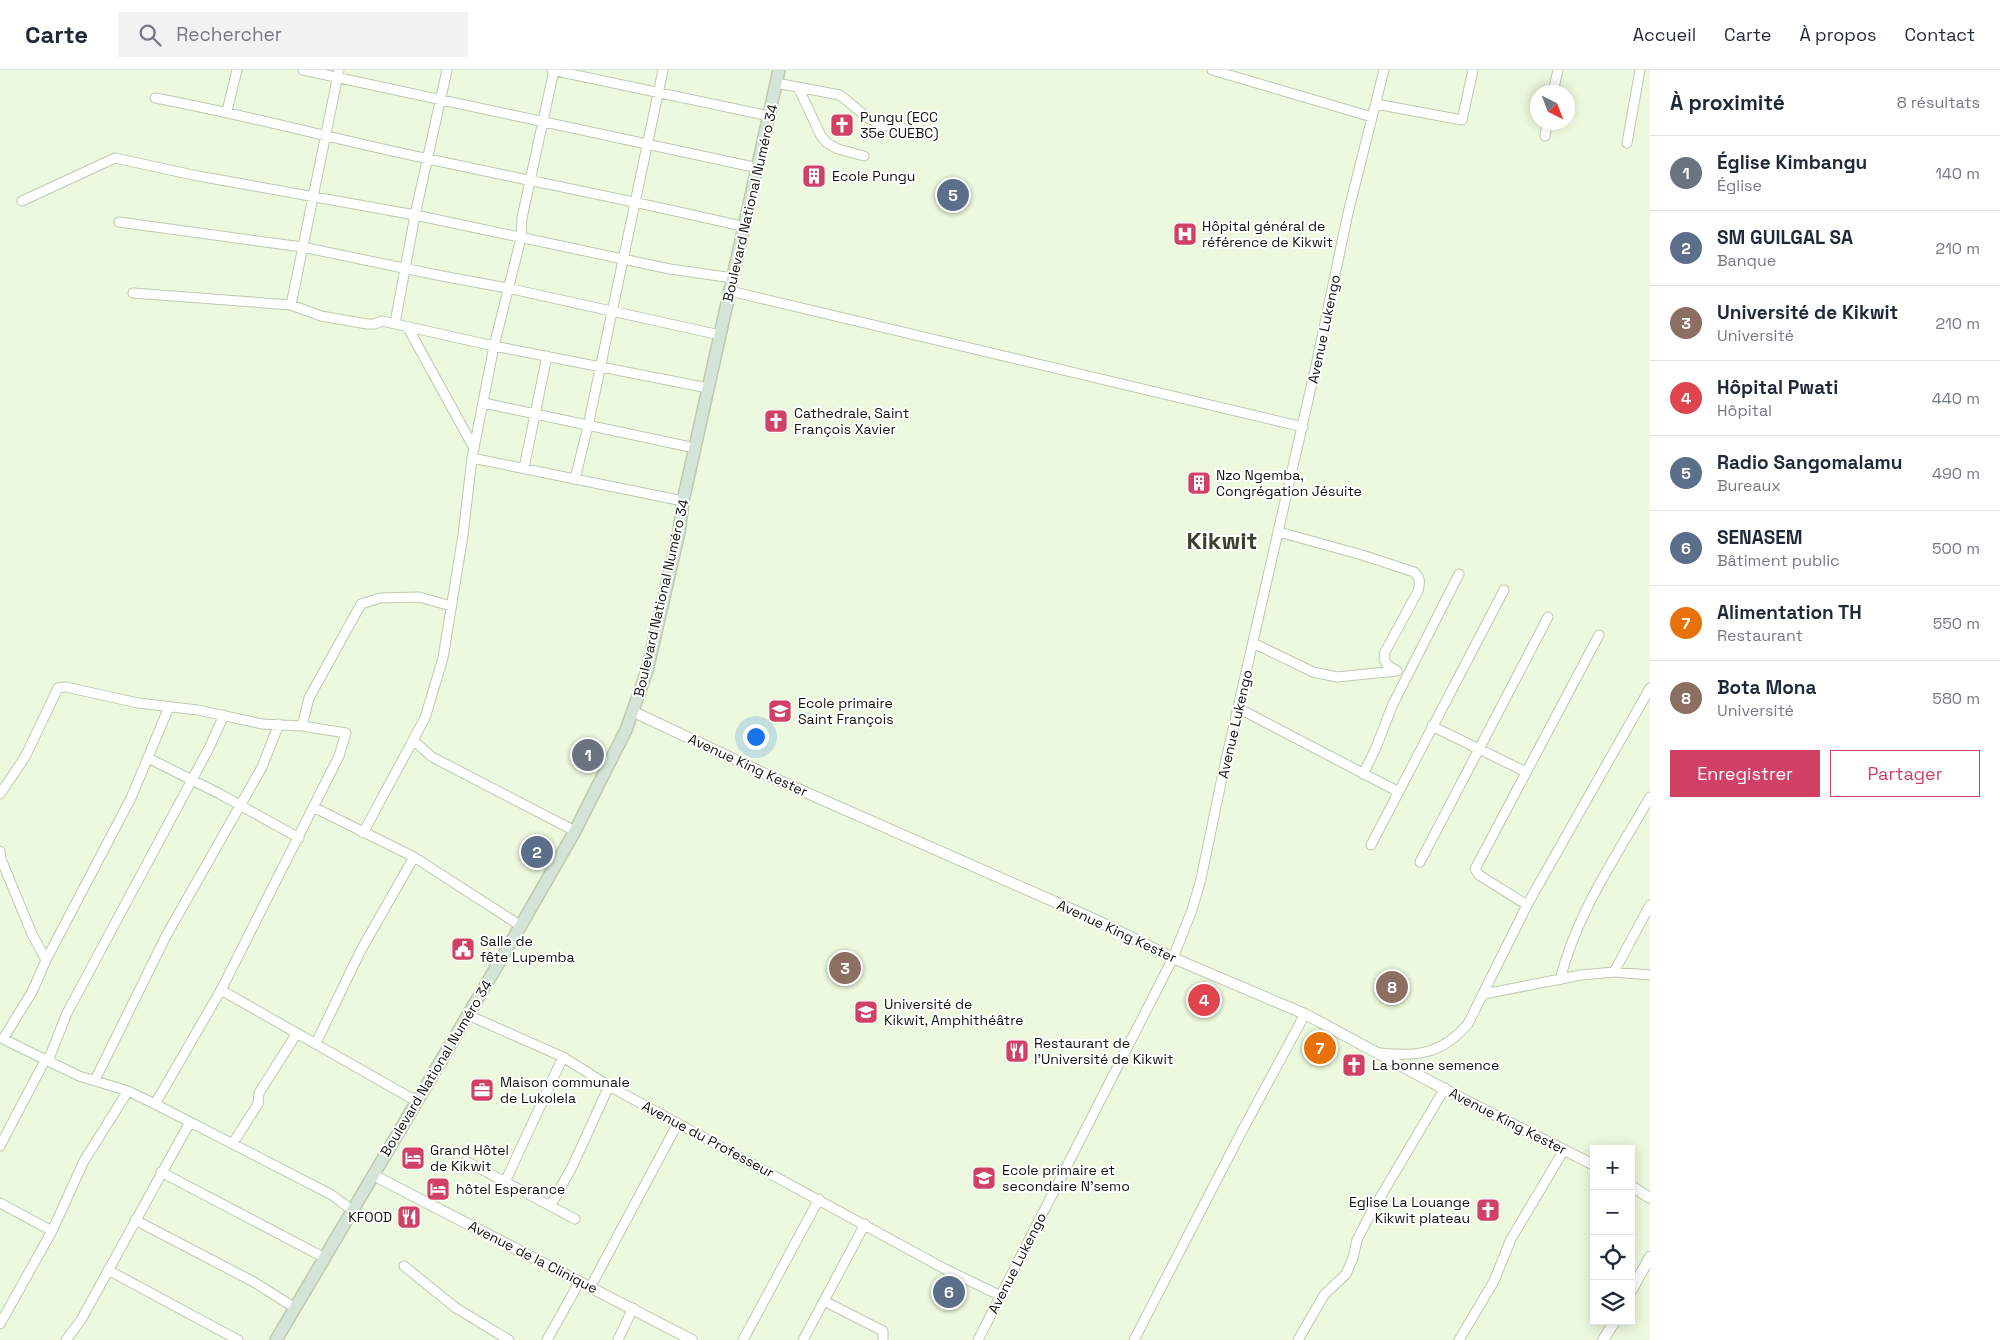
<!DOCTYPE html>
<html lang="fr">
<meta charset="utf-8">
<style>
body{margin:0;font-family:"Space Grotesk",sans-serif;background:#f2f2f3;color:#1f2937}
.controls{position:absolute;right:15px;bottom:15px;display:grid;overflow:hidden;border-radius:0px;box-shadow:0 2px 12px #0003}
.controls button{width:45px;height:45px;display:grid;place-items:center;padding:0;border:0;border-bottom:1px solid #e0e1e3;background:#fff;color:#1f2937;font:25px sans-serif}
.compass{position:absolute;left:1530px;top:15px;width:45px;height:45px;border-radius:50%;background:#fff;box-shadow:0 2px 12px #0003;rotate:138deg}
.you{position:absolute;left:755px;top:666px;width:18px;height:18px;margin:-12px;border:4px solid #fff;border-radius:50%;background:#1a73e8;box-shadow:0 0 0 8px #1a73e833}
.badge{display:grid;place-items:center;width:32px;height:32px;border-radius:50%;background:#d04165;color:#fff;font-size:16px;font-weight:700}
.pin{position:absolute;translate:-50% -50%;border:2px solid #fff;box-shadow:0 1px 5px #0006}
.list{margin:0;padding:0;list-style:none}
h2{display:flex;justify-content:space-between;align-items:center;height:65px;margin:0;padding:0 20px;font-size:21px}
h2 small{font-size:16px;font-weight:400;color:#747a83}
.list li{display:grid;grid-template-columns:32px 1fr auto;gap:15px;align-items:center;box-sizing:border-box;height:75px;padding:0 20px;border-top:1px solid #e0e1e3}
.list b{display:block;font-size:19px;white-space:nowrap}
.list p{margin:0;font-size:16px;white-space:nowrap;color:#747a83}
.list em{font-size:16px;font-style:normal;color:#747a83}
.actions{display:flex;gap:10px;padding:15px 20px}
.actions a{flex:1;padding:11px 0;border:1px solid #d04165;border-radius:0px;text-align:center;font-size:18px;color:#d04165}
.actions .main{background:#d04165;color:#fff}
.icon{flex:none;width:28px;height:28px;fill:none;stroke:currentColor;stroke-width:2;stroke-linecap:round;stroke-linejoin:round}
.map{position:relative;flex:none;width:1650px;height:1270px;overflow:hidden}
header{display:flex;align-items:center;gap:30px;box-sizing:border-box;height:70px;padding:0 25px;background:#fff;border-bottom:1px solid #e0e1e3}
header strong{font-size:24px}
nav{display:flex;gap:28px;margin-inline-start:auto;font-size:18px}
.search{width:350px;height:45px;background:#f2f2f3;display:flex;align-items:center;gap:12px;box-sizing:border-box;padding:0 18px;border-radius:0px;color:#747a83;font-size:19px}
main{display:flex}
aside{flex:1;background:#fff}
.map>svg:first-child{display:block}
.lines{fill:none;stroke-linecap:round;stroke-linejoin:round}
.minor-casing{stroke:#bec9af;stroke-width:11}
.tertiary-casing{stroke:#bec9af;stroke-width:12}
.secondary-casing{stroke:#bec9af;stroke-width:14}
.minor{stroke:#fff;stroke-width:9}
.tertiary{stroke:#fff;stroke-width:10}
.secondary{stroke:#d4e5d7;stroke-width:11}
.labels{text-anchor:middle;stroke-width:4;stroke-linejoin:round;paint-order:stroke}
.poi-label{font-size:14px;fill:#11140b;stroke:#fff;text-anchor:start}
.street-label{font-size:14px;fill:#11140b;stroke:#fff}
.town-label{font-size:24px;font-weight:bold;fill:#38412c;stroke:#fff}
</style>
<header>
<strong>Carte</strong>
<div class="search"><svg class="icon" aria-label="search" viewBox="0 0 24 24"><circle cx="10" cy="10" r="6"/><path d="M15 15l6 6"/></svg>Rechercher</div>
<nav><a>Accueil</a><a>Carte</a><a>À propos</a><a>Contact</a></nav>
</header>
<main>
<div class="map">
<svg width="1650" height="1270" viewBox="0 0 1650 1270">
<rect width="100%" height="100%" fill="#edf9de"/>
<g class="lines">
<g class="minor-casing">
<path id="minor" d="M303 0 758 98
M552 0 769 46
M1212 0 1372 47
M776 13 840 25 868 48 882 55 903 58
M798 17 821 66 827 73 838 79 864 86
M1553 22 1558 0
M155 28C247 45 338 70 429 89 534 112 640 132 745 157
M1376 34 1462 50 1473 0
M227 41 237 0
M1545 66 1547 52
M1627 73 1640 0
M22 131 115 88 193 105 415 145 670 199 733 208
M119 152 302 177 442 206 507 218 720 265
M730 221 1303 357
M133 223 291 235 321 246 367 254H375L382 251 494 276 708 318
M291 235 339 0
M395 253 415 145 447 0
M408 258 474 378
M484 333 695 378
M472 388 683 431
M524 398 547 286
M575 409 588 356 663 0
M1279 462 1362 485 1414 502C1421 509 1420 513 1418 521L1385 582 1384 589 1387 595 1397 601
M1253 573 1313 602 1337 607 1397 601
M169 637 131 728 46 890 32 922 3 969 79 1006 128 1021 155 1034 332 1125 353 1141
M1238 638 1397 721
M302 656 309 628 361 534 380 528 419 527 451 536
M1432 656 1526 702
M414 671 432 687 575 761
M148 688 220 724 299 768
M1363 704 1375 680 1393 634 1459 504
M0 724 25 687 58 618 66 617 138 633 198 640 262 654 302 656 346 663 339 686 221 920 155 1034
M313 737 414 787 521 856
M363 763 425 648 443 588 463 465 472 388 494 276 521 168 522 148 554 0
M1371 775 1504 520
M0 781 1 789 32 864 46 890
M1420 792 1548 547
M1527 835 1479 805 1475 799 1599 565
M1614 902 1650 835
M1560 910C1576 844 1617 785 1650 727
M221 920 416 1031
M1484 924 1581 905 1614 902 1650 905
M468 945 563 987 609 1016 945 1199 1001 1226
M316 973 361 880 414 787
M1380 983C1417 987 1442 984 1468 954L1527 835 1650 618
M48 991 67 943 209 678 224 645
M95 1010 166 866 262 697 279 654
M233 1073 258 1034 259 1023 297 963
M0 1076 42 996
M466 1091 575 1149
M161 1102 325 1188
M505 1112 563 987
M0 1133 52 1161
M551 1135 573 1095 609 1016
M135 1150 254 1212 295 1238
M404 1196 456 1238 509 1270
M108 1200 238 1270
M591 1216 678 1053
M824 1231 883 1261V1270
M0 1254 52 1161 84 1091 128 1021
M66 1270 81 1250 190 1052
M547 1270 580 1211
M618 1270 633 1238
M743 1270 819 1129
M803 1270 865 1154
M978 1270 1173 888 1192 840 1201 809 1223 703 1317 291 1348 143 1384 0
M1134 1270 1242 1061 1305 944
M1298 1270 1324 1225 1346 1204 1353 1188 1357 1170 1372 1141 1445 1018
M1459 1270 1494 1211 1511 1169 1564 1080"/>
</g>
<g class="tertiary-casing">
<path id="tertiary" d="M634 642 780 711 1096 850 1173 888 1305 944 1461 1028 1594 1095
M373 1105 692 1270
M1631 1116 1650 1128
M1631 1221 1650 1187
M1603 1270 1615 1251"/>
</g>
<g class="secondary-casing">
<path id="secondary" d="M276 1270 524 850 575 761 626 660 647 601 679 462 683 431 779 0"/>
</g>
<use href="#minor" class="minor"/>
<use href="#tertiary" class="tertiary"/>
<use href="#secondary" class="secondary"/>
</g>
<defs>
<g id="church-square" transform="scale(1.25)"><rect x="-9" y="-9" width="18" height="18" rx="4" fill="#d04165" stroke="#fff"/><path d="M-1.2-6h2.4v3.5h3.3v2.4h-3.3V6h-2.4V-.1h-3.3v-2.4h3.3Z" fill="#fff"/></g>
<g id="building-square" transform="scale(1.25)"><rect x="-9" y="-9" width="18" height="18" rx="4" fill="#d04165" stroke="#fff"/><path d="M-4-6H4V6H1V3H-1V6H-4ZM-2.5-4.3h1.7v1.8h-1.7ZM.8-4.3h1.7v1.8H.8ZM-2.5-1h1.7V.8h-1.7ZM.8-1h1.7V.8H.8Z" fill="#fff"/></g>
<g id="hospital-square" transform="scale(1.25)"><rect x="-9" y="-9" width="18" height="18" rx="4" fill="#d04165" stroke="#fff"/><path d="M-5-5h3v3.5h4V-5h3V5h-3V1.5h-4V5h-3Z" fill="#fff"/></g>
<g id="school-square" transform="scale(1.25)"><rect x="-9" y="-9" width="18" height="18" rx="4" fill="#d04165" stroke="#fff"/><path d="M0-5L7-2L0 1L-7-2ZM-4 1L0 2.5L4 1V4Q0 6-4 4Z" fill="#fff"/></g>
<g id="civic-square" transform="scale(1.25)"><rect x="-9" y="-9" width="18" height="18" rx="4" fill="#d04165" stroke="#fff"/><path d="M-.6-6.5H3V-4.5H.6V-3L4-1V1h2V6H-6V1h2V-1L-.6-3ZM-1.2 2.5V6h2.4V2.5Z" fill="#fff"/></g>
<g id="university-square" transform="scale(1.25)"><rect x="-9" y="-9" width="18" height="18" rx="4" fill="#d04165" stroke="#fff"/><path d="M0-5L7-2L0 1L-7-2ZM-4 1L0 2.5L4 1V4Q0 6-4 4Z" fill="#fff"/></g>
<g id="restaurant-square" transform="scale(1.25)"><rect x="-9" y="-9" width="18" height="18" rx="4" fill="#d04165" stroke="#fff"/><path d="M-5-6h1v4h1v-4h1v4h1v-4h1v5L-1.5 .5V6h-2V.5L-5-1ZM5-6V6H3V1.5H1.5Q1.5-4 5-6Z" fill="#fff"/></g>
<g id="office-square" transform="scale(1.25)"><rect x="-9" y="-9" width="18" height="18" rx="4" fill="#d04165" stroke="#fff"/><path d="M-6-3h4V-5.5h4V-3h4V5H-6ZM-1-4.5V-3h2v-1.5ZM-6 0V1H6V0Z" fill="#fff"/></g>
<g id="hotel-square" transform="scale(1.25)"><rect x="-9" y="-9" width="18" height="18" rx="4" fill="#d04165" stroke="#fff"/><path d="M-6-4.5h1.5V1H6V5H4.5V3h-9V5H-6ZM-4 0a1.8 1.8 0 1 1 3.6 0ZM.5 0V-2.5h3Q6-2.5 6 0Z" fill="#fff"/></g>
</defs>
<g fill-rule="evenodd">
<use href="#church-square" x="842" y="55"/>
<use href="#building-square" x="814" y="106"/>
<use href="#hospital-square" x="1185" y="164"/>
<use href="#church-square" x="776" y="351"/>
<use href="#building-square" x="1199" y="413"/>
<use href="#school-square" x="780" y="641"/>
<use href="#civic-square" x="463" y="879"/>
<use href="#university-square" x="866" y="942"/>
<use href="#restaurant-square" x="1017" y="981"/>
<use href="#church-square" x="1354" y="995"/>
<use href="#office-square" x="482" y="1020"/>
<use href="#hotel-square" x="413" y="1088"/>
<use href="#university-square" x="984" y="1108"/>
<use href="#hotel-square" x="438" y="1119"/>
<use href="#church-square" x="1488" y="1140"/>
<use href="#restaurant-square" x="409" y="1147"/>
</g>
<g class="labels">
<g class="poi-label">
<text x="860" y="52">Pungu (ECC<tspan x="860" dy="16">35e CUEBC)</tspan></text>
<text x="832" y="111">Ecole Pungu</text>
<text x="1202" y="161">Hôpital général de<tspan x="1202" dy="16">référence de Kikwit</tspan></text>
<text x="794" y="348">Cathedrale, Saint<tspan x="794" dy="16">François Xavier</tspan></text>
<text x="1216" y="410">Nzo Ngemba,<tspan x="1216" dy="16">Congrégation Jésuite</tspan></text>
<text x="798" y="638">Ecole primaire<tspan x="798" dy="16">Saint François</tspan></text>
<text x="480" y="876">Salle de<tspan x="480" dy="16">fête Lupemba</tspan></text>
<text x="884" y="939">Université de<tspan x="884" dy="16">Kikwit, Amphithéâtre</tspan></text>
<text x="1034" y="978">Restaurant de<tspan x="1034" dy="16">l'Université de Kikwit</tspan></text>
<text x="1372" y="1000">La bonne semence</text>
<text x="500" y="1017">Maison communale<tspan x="500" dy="16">de Lukolela</tspan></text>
<text x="430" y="1085">Grand Hôtel<tspan x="430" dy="16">de Kikwit</tspan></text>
<text x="1002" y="1105">Ecole primaire et<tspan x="1002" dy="16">secondaire N'semo</tspan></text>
<text x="456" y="1124">hôtel Esperance</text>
<text x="1470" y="1137" text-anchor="end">Eglise La Louange<tspan x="1470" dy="16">Kikwit plateau</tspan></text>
<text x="392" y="1152" text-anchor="end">KFOOD</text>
</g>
<g class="street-label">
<text transform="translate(750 133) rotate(-77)" y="5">Boulevard National Numéro 34</text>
<text transform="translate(1324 259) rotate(-78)" y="5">Avenue Lukengo</text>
<text transform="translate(661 528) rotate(-77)" y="5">Boulevard National Numéro 34</text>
<text transform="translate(1235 654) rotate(-77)" y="5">Avenue Lukengo</text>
<text transform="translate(748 695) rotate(25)" y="5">Avenue King Kester</text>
<text transform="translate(1117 861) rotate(25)" y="5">Avenue King Kester</text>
<text transform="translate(436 998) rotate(-59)" y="5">Boulevard National Numéro 34</text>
<text transform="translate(1508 1051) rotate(27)" y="5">Avenue King Kester</text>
<text transform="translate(708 1069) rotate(28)" y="5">Avenue du Professeur</text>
<text transform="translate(533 1187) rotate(27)" y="5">Avenue de la Clinique</text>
<text transform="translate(1017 1193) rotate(-63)" y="5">Avenue Lukengo</text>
</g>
<g class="town-label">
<text x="1222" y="479">Kikwit</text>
</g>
</g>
</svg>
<div class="controls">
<button>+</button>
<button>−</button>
<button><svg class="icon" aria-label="locate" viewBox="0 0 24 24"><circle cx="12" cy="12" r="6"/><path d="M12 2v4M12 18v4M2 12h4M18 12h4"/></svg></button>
<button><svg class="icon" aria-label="layers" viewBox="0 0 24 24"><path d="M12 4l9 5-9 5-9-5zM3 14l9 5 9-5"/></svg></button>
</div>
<svg class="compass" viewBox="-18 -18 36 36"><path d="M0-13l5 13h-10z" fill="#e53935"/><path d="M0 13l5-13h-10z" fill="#747a83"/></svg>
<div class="you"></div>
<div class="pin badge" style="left:588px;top:685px;background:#6b7280">1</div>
<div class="pin badge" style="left:537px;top:782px;background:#5c6f8a">2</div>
<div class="pin badge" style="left:845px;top:898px;background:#8d6e63">3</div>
<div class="pin badge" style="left:1204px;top:930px;background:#e0444e">4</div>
<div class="pin badge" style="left:953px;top:125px;background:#5c6f8a">5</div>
<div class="pin badge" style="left:949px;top:1222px;background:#5c6f8a">6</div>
<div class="pin badge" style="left:1320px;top:978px;background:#e8710a">7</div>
<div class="pin badge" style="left:1392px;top:917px;background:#8d6e63">8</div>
</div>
<aside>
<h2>À proximité<small>8 résultats</small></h2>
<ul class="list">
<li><span class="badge" style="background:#6b7280">1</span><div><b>Église Kimbangu</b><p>Église</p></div><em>140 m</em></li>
<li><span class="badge" style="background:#5c6f8a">2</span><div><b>SM GUILGAL SA</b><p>Banque</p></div><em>210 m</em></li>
<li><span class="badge" style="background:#8d6e63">3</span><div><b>Université de Kikwit</b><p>Université</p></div><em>210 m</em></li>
<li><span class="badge" style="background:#e0444e">4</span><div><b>Hôpital Pwati</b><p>Hôpital</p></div><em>440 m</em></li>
<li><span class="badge" style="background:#5c6f8a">5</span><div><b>Radio Sangomalamu</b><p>Bureaux</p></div><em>490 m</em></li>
<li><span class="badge" style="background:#5c6f8a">6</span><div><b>SENASEM</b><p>Bâtiment public</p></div><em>500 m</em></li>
<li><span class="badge" style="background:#e8710a">7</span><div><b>Alimentation TH</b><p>Restaurant</p></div><em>550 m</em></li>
<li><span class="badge" style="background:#8d6e63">8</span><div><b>Bota Mona</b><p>Université</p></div><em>580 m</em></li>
</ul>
<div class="actions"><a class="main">Enregistrer</a><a>Partager</a></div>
</aside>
</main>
